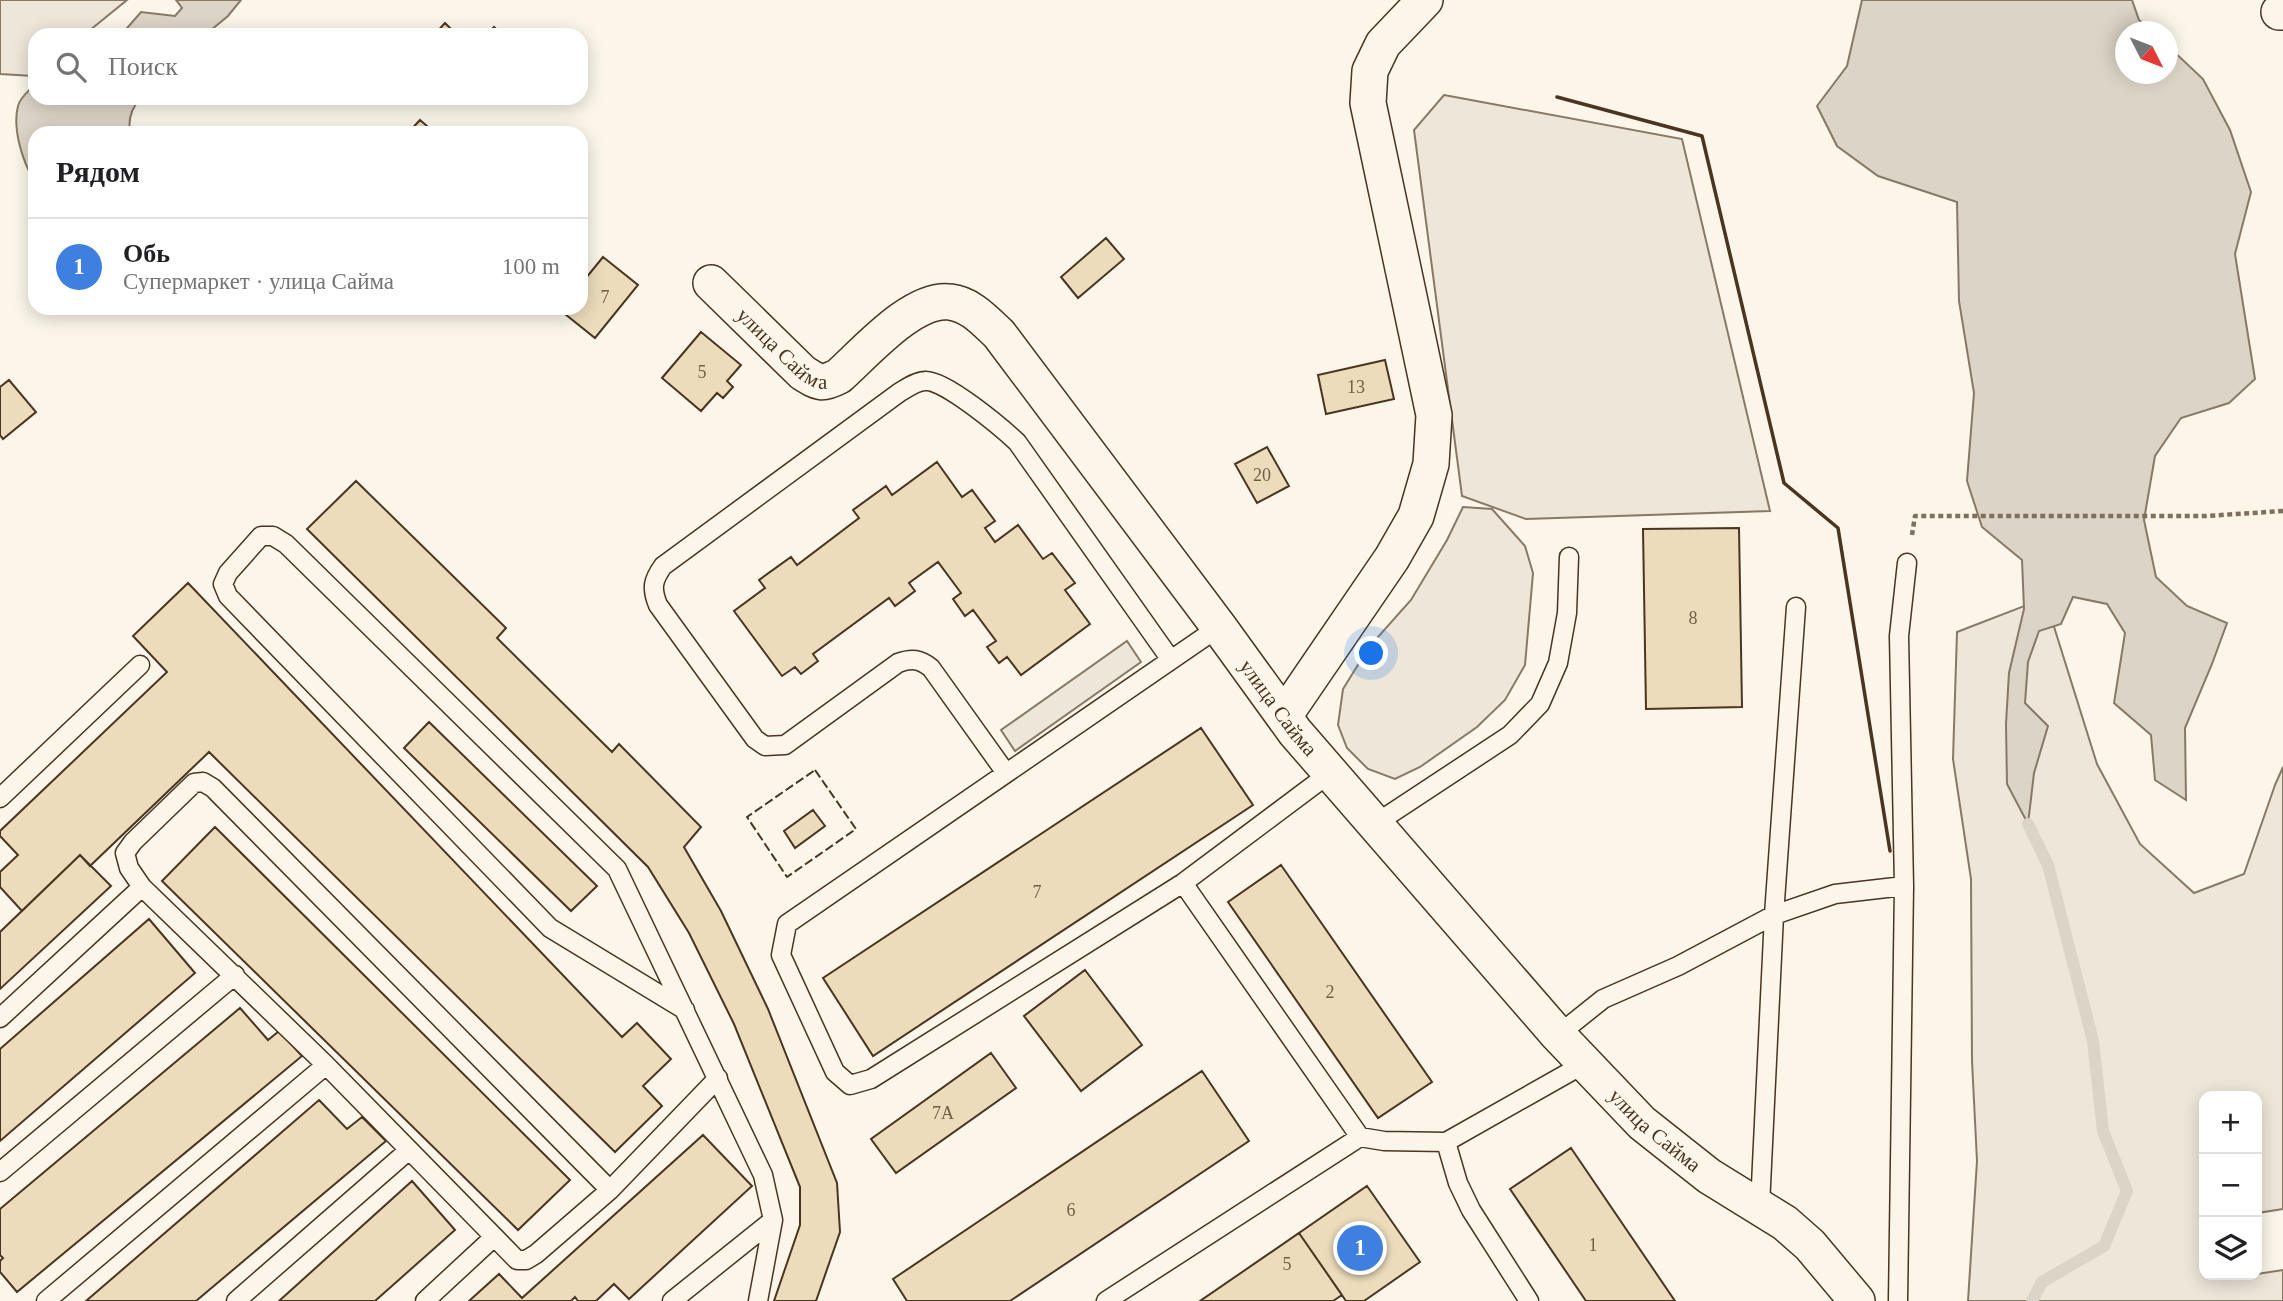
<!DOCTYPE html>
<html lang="ru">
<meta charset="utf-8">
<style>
body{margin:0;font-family:"Times New Roman",serif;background:#f6f6f6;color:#202124}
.controls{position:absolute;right:21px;bottom:21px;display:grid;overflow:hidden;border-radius:14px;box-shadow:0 4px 18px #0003}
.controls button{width:63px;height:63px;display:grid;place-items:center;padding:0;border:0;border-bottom:2px solid #e0e0e0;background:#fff;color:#202124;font:35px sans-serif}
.compass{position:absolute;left:2115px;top:21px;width:63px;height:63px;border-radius:50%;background:#fff;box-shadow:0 4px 18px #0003;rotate:132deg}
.you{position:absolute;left:1372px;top:654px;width:24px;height:24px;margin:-18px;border:5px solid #fff;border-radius:50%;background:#1a73e8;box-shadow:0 0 0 10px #1a73e833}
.badge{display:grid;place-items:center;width:46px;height:46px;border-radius:50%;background:#c62828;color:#fff;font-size:23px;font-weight:700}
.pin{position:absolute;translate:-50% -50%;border:4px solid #fff;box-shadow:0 2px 7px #0006}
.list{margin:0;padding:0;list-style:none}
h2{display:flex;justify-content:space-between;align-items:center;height:91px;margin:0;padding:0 28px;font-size:30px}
h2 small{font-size:23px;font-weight:400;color:#757577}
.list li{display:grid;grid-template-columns:46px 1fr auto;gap:21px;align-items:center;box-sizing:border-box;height:98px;padding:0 28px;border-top:2px solid #e0e0e0}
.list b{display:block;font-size:26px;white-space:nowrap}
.list p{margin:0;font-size:23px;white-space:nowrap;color:#757577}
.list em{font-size:23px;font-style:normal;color:#757577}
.icon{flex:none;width:38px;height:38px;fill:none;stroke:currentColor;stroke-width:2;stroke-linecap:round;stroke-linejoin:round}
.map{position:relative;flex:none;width:2283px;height:1301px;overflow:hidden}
.search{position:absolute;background:#fff;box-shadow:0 4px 18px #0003;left:28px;top:28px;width:560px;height:77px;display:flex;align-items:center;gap:18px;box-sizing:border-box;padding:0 24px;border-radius:21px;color:#757577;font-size:26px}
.panel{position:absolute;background:#fff;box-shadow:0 4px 18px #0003;left:28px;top:126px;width:560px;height:189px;border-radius:21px}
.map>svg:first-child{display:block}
.green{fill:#ede6d9;stroke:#887966;stroke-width:2}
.parking{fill:#ede7d9;stroke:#887966;stroke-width:2}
.water{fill:#dcd4c6;stroke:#887966;stroke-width:2}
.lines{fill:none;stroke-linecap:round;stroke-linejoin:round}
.stream{stroke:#dcd4c6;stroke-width:12}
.building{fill:#ecdcbc;stroke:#4a3520;stroke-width:2}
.lane-casing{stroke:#4a3520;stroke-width:21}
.street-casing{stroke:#4a3520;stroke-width:38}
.path{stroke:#7f6f5c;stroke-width:4.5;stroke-dasharray:5 3.5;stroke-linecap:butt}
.lane{stroke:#fbf6e9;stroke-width:18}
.street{stroke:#fbf6e9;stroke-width:35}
.fence{stroke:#4a3520;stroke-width:2;stroke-dasharray:9 3.5;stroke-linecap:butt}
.wall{stroke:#4a3520;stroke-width:3.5}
.labels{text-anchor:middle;stroke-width:5;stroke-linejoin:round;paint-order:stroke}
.number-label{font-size:18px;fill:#725f47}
.street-label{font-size:21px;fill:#4a3520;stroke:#fbf6e9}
</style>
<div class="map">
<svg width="2283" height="1301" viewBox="0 0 2283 1301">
<rect width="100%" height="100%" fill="#fbf6e9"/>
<path class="green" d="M0 0H127L84 35H35V75L33 76 0 74Z
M1444 95 1682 139 1770 511 1526 519 1462 496 1414 130Z
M1463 507 1492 509 1525 546 1533 573 1525 665 1505 700 1477 727 1420 767 1395 779 1368 769 1347 748 1338 725 1343 689 1369 647 1411 600 1447 540Z
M2045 598 2097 764 2140 844 2194 893 2244 874 2275 785 2283 767V1209L2258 1213 2257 1217V1096H2204V1275L2244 1276 2283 1270V1301H1968L1977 1161 1972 1061 1971 879 1953 759 1957 632Z"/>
<path class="parking" d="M1127 641 1141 662 1015 751 1001 730Z"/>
<path class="water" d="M176 0H241L228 16 205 35H121L141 12 175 16 182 8Z
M1862 0H2132L2139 20 2152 31 2126 32V74H2168V46L2203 79 2230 130 2251 192 2235 254 2255 379 2229 403 2181 418 2155 456 2144 520 2156 577 2187 606 2227 623 2212 664 2185 728 2186 800 2155 780 2151 735 2114 703 2125 633 2107 604 2073 597 2061 624 2039 631 2028 662 2025 703 2048 726 2034 773 2028 824 2007 784 2006 724 2009 673 2024 609 2022 560 1982 527 1967 481 1974 393 1959 301 1957 202 1878 176 1837 146 1817 106 1847 66Z
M35 84V98H141C131 108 128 120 130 133H35V182C23 163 12 129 18 106 20 97 29 91 35 84Z"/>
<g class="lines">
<path class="stream" d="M2028 824 2048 865 2093 1041 2103 1131 2127 1191 2104 1246 2042 1282 2032 1301"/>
</g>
<path class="building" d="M445 23 457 35H434Z
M494 27 502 35H486Z
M420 120 435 133H408Z
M1106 238 1124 259 1078 298 1061 277Z
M603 257 638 285 595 338 560 310 581 308V284Z
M701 332 741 365 727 381 733 387 723 398 717 393 701 411 662 378Z
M1385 360 1394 399 1326 414 1318 375Z
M9 380 36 412 3 439 0 435V387Z
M1267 447 1289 486 1257 503 1235 464Z
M937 462 962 497 972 490 995 521 985 528 995 542 1018 525 1043 559 1052 553 1075 583 1065 590 1090 624 1021 675 1007 657 999 663 987 647 996 641 973 610 965 616 953 599 961 593 938 562 909 583 915 591 895 606 889 598 813 654 818 661 801 674 795 667 782 676 734 611 765 588 759 580 791 557 797 565 859 518 853 510 886 486 892 495Z
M356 481 506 628 497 638 612 752 619 744 701 827 684 847 721 911 768 1009 837 1183 840 1232 816 1301H774L800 1225V1187L734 1024 689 933 648 867 307 529Z
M1739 528 1742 707 1646 709 1643 529Z
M188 583 622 1037 637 1023 671 1059 643 1086 662 1106 615 1152 209 752 90 866 80 855 22 911 0 887V872L18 855 0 836V831L167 672 133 636Z
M429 722 597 886 571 911 404 748Z
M1201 728 1253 805 873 1056 823 978Z
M813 810 825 826 795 848 784 831Z
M215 827 570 1180 518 1230 162 881Z
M80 855 111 886 0 989V932Z
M1281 865 1432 1082 1378 1118 1228 902Z
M149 919 195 973 0 1141V1049Z
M1085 970 1142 1045 1081 1091 1024 1016Z
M240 1008 268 1040 279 1031 302 1056 17 1292 0 1272V1261L3 1258 0 1255V1209Z
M991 1053 1016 1088 896 1173 871 1139Z
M1202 1071 1249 1141 1010 1301H907L893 1279Z
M319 1100 347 1129 362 1117 386 1141 196 1301H86Z
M703 1135 752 1186 629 1299 614 1284 596 1301H578L575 1297 571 1301H469L499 1274 522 1298Z
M1571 1148 1675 1301H1586L1510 1189Z
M412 1181 455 1230 375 1301H279Z
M1367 1186 1420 1262 1364 1301H1346L1299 1233Z
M1299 1233 1342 1295 1333 1301H1200Z"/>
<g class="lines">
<g class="lane-casing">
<path id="lane" d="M1006 773 931 668C920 659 912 658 898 663L785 745 765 746 755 739 658 605C651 588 653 580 663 566L900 392C907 388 917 381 925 381 944 379 1002 428 1017 442L1171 660
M1330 773 1183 883 1360 1137
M0 798 140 665
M1375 824 1510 735 1540 704 1558 663 1567 613 1569 557
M1183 883 871 1079 850 1085 835 1072 781 955 787 924 1219 627
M685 1010 550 928 228 596 223 584 228 573 261 536H273L286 544 617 869 763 1175 773 1220 758 1301
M0 1018 142 887
M1558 1035 1603 999 1678 966 1774 915 1835 894 1904 886
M1446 1142 1458 1183 1471 1210 1529 1301
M0 1172 235 975
M610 1190 213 788 203 782 194 783 133 842 125 853 129 868 142 887 326 1065 517 1260H526L536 1254 610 1190 718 1078
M1760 1206 1774 915 1796 607
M46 1301 326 1065
M236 1301 409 1150
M425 1301 493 1238
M672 1301 773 1220
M1106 1301 1360 1137 1384 1141 1446 1142 1584 1064
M1898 1301 1904 886 1899 636 1907 563"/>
</g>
<g class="street-casing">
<g id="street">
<path d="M2279 12H2283"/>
<path id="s1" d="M711 283 803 373C819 383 822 385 839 376 865 353 913 297 950 302 970 304 985 321 999 334L1219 627 1295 732 1558 1035 1642 1123 1709 1176 1785 1223 1810 1245 1857 1301"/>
<path d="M1284 716 1392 558 1416 516 1431 464 1434 415 1368 103 1370 71 1383 44 1425 0"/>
</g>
</g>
<path class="path" d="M1912 535 1915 516H2206L2283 511"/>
<use href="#lane" class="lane"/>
<use href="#street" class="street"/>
<path class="fence" d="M815 770 856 829 787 877 747 817Z"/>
<path class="wall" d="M1557 97 1702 136 1784 483 1838 528 1890 851"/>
</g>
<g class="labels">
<g class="number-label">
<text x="605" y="303">7</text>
<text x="702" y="378">5</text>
<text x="1356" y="393">13</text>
<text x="1262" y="481">20</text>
<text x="1693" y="624">8</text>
<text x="1037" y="898">7</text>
<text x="1330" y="998">2</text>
<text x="943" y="1119">7А</text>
<text x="1071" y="1216">6</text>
<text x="1593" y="1251">1</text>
<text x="1287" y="1270">5</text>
</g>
<g class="street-label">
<text dy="7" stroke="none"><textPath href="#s1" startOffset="98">улица Сайма</textPath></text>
<text dy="7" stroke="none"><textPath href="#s1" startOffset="831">улица Сайма</textPath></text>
<text dy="7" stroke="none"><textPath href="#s1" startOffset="1398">улица Сайма</textPath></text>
</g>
</g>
</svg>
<div class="controls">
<button>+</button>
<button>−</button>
<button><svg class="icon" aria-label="layers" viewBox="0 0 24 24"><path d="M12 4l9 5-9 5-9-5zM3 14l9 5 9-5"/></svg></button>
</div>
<svg class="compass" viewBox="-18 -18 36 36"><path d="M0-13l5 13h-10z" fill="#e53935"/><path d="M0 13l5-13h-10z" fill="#757577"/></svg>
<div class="you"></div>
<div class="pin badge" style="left:1360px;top:1248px;background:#3f7fe0">1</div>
<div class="search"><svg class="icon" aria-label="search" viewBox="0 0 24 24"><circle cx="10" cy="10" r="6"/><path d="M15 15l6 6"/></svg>Поиск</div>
<section class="panel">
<h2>Рядом<small></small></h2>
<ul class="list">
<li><span class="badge" style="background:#3f7fe0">1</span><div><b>Обь</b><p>Супермаркет · улица Сайма</p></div><em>100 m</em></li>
</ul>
</section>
</div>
